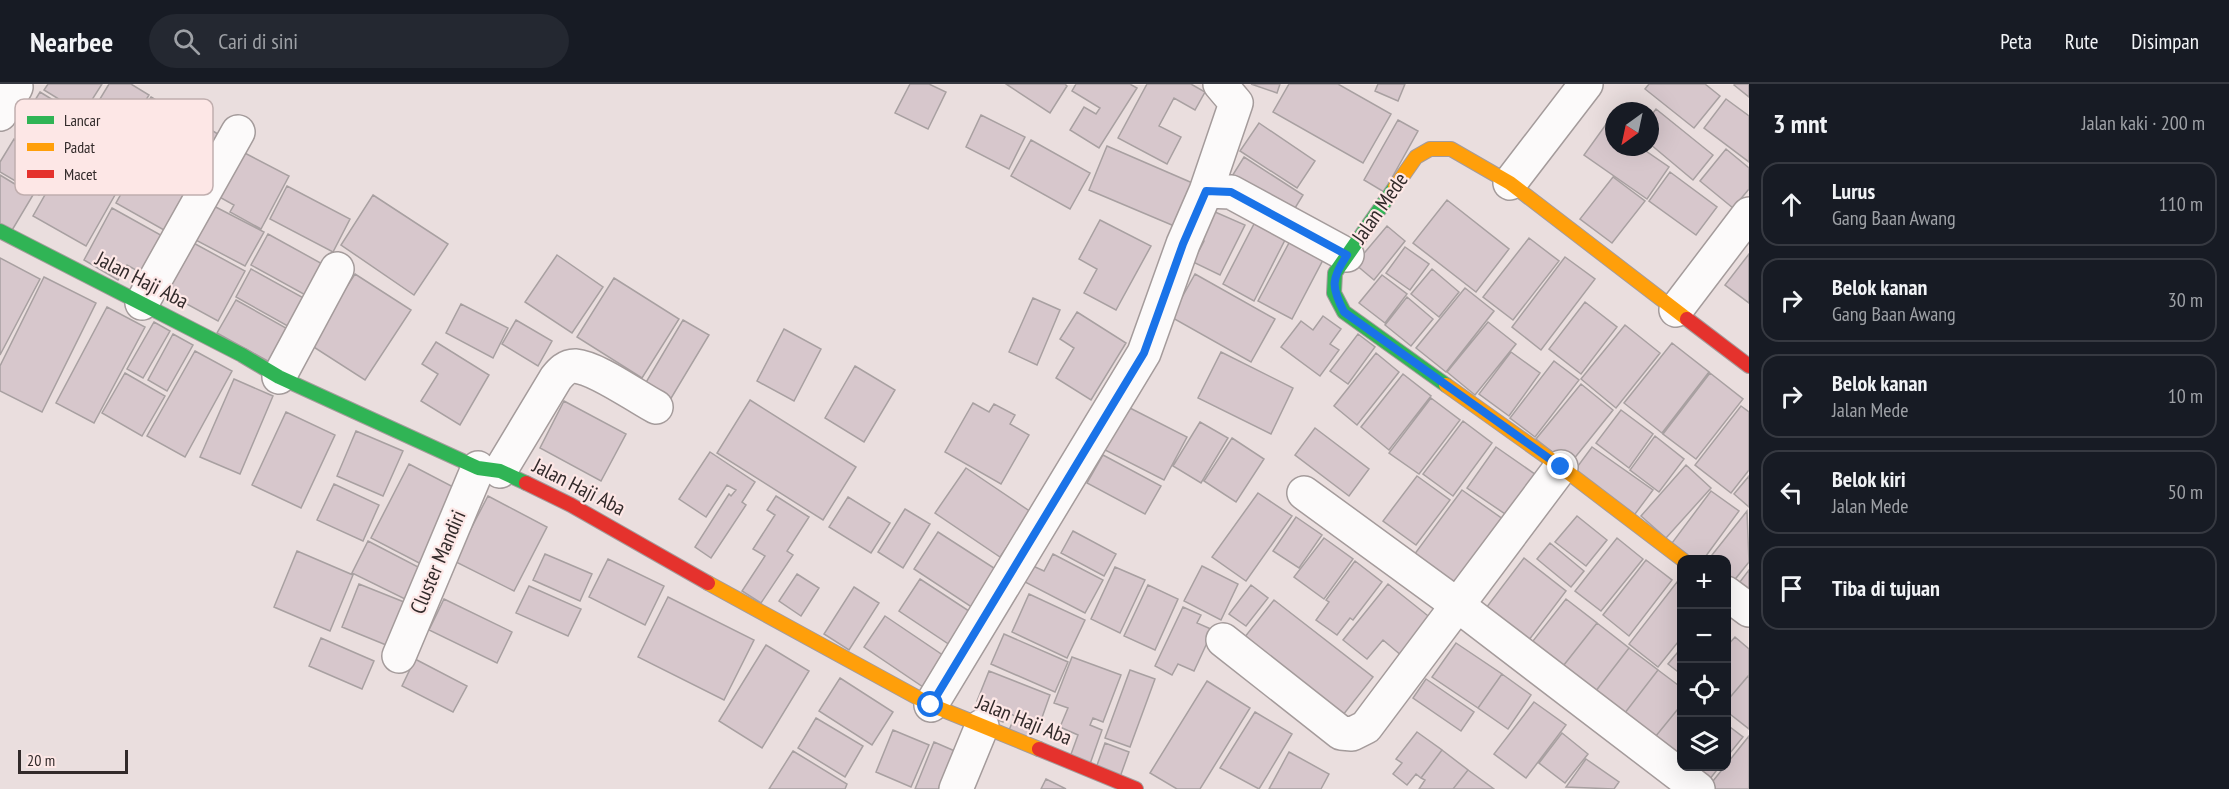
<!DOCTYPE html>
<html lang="id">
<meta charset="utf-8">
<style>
body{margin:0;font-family:"PT Sans Narrow",sans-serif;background:#242831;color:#f1f3f6}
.controls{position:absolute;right:18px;bottom:18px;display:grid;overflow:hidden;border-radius:12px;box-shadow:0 6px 24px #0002}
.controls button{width:54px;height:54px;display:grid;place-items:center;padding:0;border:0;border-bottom:2px solid #363941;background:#171b24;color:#f1f3f6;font:30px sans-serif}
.compass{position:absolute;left:1605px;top:18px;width:54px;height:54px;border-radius:50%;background:#171b24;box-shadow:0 6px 24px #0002;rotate:213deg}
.scale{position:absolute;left:18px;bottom:15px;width:110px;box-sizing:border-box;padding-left:6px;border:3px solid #322a2a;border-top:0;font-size:16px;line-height:21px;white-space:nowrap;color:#322a2a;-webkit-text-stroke:4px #fde7e6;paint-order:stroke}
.stop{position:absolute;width:18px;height:18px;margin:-14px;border:4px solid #1a73e8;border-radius:50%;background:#fff}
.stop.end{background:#1a73e8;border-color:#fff;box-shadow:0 2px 6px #0008}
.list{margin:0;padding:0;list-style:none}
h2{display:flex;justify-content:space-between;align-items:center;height:78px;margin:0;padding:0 24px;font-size:26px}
h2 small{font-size:20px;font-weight:400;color:#9ea1a6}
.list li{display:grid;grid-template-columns:39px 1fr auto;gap:18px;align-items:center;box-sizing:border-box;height:84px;margin:0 12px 12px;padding:0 12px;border:2px solid #363941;border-radius:18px}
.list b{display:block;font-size:22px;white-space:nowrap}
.list p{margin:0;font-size:20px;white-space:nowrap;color:#9ea1a6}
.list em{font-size:20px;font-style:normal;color:#9ea1a6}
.icon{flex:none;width:33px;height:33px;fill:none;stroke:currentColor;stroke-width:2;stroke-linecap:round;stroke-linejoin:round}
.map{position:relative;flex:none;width:1749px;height:705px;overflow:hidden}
header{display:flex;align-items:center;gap:36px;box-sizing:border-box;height:84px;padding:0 30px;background:#171b24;border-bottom:2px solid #363941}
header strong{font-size:28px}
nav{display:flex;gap:33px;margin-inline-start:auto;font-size:21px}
.search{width:420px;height:54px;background:#242831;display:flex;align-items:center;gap:15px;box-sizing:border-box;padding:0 21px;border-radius:33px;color:#9ea1a6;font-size:22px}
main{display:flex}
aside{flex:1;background:#171b24}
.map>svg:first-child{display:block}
.building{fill:#d7c7cc;stroke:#a8a0a1;stroke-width:1.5}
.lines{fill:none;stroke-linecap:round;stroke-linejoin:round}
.street-casing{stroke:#a49b9b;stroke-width:36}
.fast-casing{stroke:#a49b9b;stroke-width:16}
.slow-casing{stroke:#a49b9b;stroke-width:16}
.jam-casing{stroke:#a49b9b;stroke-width:16}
.street{stroke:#fcfafa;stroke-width:33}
.fast{stroke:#30b455;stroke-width:14}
.slow{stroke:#ff9f0a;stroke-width:14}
.jam{stroke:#e5322d;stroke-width:14}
.route{stroke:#1a73e8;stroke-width:8}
.labels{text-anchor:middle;stroke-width:4.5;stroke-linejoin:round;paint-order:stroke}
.street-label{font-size:21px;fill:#322a2a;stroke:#fde7e6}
.key{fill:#fde7e6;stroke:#c0aeae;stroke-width:1.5}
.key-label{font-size:16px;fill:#322a2a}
</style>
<header>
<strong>Nearbee</strong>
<div class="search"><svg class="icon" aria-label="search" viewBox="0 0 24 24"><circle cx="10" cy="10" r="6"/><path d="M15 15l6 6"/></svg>Cari di sini</div>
<nav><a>Peta</a><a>Rute</a><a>Disimpan</a></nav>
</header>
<main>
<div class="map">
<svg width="1749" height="705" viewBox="0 0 1749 705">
<rect width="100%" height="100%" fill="#eadede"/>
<path class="building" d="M48 0H102L83 30 44 6Z
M109 0H131L149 11 117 64 83 43Z
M910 0H929L946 8 928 45 895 29Z
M1006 0H1065L1067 2 1050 29Z
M1076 0H1130L1137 4 1099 64 1070 46 1084 23 1096 30 1100 24 1072 7Z
M1147 0H1191L1205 8 1195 26 1174 14 1159 42 1181 53 1167 80 1118 54Z
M1251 0H1280L1277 9Z
M1289 0H1338L1391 30 1363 79 1273 28Z
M1378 0H1405L1398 17 1375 7Z
M1649 0H1705L1720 12 1694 44 1645 5Z
M1749 0V13L1734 1 1735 0Z
M40 8 81 33 66 59 24 34Z
M151 13 168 23 138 75 120 65Z
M1726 15 1749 32V78L1704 44Z
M171 22 223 53 194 104 142 73Z
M1656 25 1713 71 1693 96 1650 60V33Z
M981 31 1025 53 1009 85 966 63Z
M1398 36 1418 47 1384 108 1364 96Z
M1259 39 1315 77 1297 104 1240 67Z
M1607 39 1614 44V63H1640L1669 83 1647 115 1584 71Z
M14 55 57 81 39 111 0 88V78Z
M1031 56 1090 89 1070 125 1011 92Z
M75 58 128 88 86 162 33 132Z
M1107 62 1204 104 1186 147 1089 106Z
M1726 65 1749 84V105L1733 124 1700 97Z
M239 66 289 92 261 145 230 128 234 121 214 110Z
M1244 73 1303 111 1289 134 1229 97Z
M139 78 194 109 171 150 116 119Z
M1670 88 1717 123 1696 151 1649 117Z
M0 91 33 111 11 148 0 141Z
M1613 93 1645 117 1612 159 1580 135Z
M287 102 350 135 333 168 270 135Z
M373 111 448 160 414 211 341 161Z
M1447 116 1509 165 1476 208 1413 159Z
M208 119 264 148 245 182 190 153Z
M112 124 166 154 145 191 127 181 118 196 84 176Z
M1206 124 1245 141 1220 191 1193 178 1204 157 1192 151Z
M1100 136 1151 162 1116 226 1084 209 1097 185 1079 175Z
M1255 138 1286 154 1254 217 1223 200Z
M1387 142 1405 157 1374 196 1355 180Z
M268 150 326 182 309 213 251 181Z
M1529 154 1559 177 1513 236 1483 213Z
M188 156 245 187 218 237 161 206Z
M1290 157 1324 174 1292 235 1258 217Z
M1405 163 1429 180 1410 206 1386 189Z
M1749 170V219L1725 201Z
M557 171 603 203 572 249 525 218Z
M1565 173 1595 195 1541 266 1512 243Z
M0 174 40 195 0 271Z
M251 185 309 217 293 245 236 213Z
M1432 185 1459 208 1439 233 1411 210Z
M355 190 411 226 365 296 309 260Z
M1195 190 1275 235 1251 278 1171 233Z
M1382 191 1407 210 1385 239 1359 219Z
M44 193 96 219 42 328 0 307V282Z
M614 194 679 235 642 294 577 253Z
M1465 204 1494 227 1446 288 1416 264Z
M1407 213 1433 235 1411 262 1385 241Z
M1033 214 1060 226 1037 281 1009 268Z
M236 216 293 248 275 281 217 249Z
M1585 218 1617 243 1581 290 1549 265Z
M461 220 508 244 493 274 446 249Z
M107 223 145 243 94 339 56 319Z
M1077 228 1126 259 1091 316 1056 294 1074 264 1060 255Z
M1323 232 1341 245 1330 260 1339 266 1320 292 1281 263 1301 237 1313 246Z
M516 236 552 257 538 282 502 260Z
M683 236 709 251 670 316 645 300Z
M154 238 170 247 143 294 127 285Z
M1488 238 1516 260 1475 311 1447 288Z
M1625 241 1660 269 1616 324 1581 295Z
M784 245 821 265 794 317 757 297Z
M173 250 193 261 167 307 148 296Z
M1358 250 1375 263 1348 300 1330 287Z
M436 258 489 291 460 341 421 317 438 290 422 280Z
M1672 259 1709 288 1662 349 1624 319Z
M195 267 232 287 185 373 147 352Z
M1221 268 1293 304 1271 350 1198 314Z
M1511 268 1540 289 1509 332 1479 310Z
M1376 269 1399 288 1357 341 1334 322Z
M1554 277 1579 296 1535 353 1510 334Z
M855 282 895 306 864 358 825 334Z
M125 289 165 312 142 352 102 329Z
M1710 289 1743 315 1696 375 1663 350Z
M1403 290 1431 312 1389 366 1361 343Z
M234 295 273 312 240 390 200 373Z
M1581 300 1613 326 1569 381 1536 355Z
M1431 314 1460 336 1419 390 1389 369Z
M750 316 856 383 823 436 717 369Z
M564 317 626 350 601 397 540 364Z
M973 319 989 328 994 320 1015 331 1010 340 1029 351 1001 400 945 368Z
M1741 322 1749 328V386L1731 409 1695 381Z
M1128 323 1187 353 1164 396 1105 366Z
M1621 326 1653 350 1629 384 1596 359Z
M286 328 335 351 301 424 252 401Z
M1463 337 1492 359 1453 412 1423 390Z
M1200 338 1228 354 1201 399 1173 382Z
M1315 344 1369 385 1349 412 1295 371Z
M356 347 403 367 383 412 337 392Z
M1655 352 1684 375 1659 408 1630 386Z
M1232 354 1264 375 1236 418 1204 397Z
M1496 363 1539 393 1511 434 1467 404Z
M1592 363 1653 406 1632 434 1572 390Z
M710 368 755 398 742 418 746 421 711 474 695 463 729 410 731 412 736 406 727 401 706 433 679 415Z
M1103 371 1161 402 1145 430 1087 399Z
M409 380 461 407 423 481 371 454Z
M1686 381 1711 404 1666 454 1641 432Z
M966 384 1031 428 1000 473 935 429Z
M1417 392 1450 416 1416 461 1383 437Z
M1749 392V423L1734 410Z
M334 400 379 421 363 457 317 436Z
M1462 406 1507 438 1456 507 1411 475Z
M1711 407 1739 427 1703 476H1694L1672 459Z
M1258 409 1292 432 1246 497 1212 473Z
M488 412 547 443 514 507 454 477Z
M776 412 809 433 787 467 793 471 761 519 742 507 765 472 753 465 775 431 767 426Z
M848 413 890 439 871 469 829 443Z
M905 425 930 440 903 484 878 468Z
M1747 427 1749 478 1728 504 1726 476H1708Z
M1577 432 1607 456 1586 482 1555 458Z
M1296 433 1322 451 1299 484 1273 467Z
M1073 447 1116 470 1104 492 1061 469Z
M938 448 997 486 973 524 914 485Z
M1324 454 1353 475 1324 515 1294 493Z
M1617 454 1643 475 1601 527 1575 507Z
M368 457 422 485 407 516 352 489Z
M1550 459 1584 487 1571 503 1537 475Z
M297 467 353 491 330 547 274 523Z
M545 470 592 490 580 517 533 496Z
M1053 470 1103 496 1085 529 1025 498 1033 482 1044 487Z
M1524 474 1566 507 1529 556 1486 524Z
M608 475 664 502 645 541 589 513Z
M1646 476 1672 496 1629 552 1603 531Z
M1355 477 1382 498 1353 536 1350 534 1337 551 1316 536 1329 518 1326 516Z
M1202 482 1238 500 1221 536 1184 517Z
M1115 483 1145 496 1120 549 1091 535Z
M1749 486V519L1733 507Z
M797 490 819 504 801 532 779 517Z
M920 495 972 529 950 561 899 527Z
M1677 498 1682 502V553L1658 583 1629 560Z
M359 500 409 520 391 563 342 543Z
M1388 500 1432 535 1402 572 1383 556 1367 575 1343 556Z
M1148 501 1178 515 1155 566 1124 552Z
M1251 501 1268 514 1246 542 1229 530Z
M529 502 581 525 568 552 516 529Z
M854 503 879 519 849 566 824 550Z
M1029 510 1085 536 1067 574 1012 548Z
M668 513 754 556 724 616 638 573Z
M444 515 512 548 497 579 429 546Z
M1566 515 1597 539 1560 586 1529 562Z
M1274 516 1373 593 1343 631 1244 554Z
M1183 523 1201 531 1197 539 1213 546 1194 587 1178 580 1172 591 1155 582Z
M885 532 950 576 929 607 864 563Z
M1597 539 1629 564 1592 612 1560 586Z
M1004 550 1068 578 1055 608 991 580Z
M1735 553 1749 565V591L1726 618V563Z
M321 554 374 577 362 605 309 582Z
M1456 559 1502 590 1478 624 1432 593Z
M766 561 809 587 762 664 719 637Z
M1682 563V591L1668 580Z
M1629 564 1658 586 1621 634 1592 612Z
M1072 573 1121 591 1103 638 1093 634 1090 641 1102 646 1090 680 1070 673 1078 651 1060 643 1068 624 1054 619Z
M415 575 467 602 453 628 402 602Z
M1130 586 1155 595 1130 663 1105 654Z
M1658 586 1682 604V620L1651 658 1621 634Z
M989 587 1050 611 1039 642 1034 640 1028 654 1009 646 1015 632 1006 628 1003 638 979 628 983 619 977 617Z
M1502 590 1531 611 1508 645 1478 624Z
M1749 591V645L1726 627V618Z
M840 594 893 628 872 661 819 627Z
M1426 595 1474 628 1461 647 1413 614Z
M1207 597 1250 624 1200 705H1177L1150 689Z
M1534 618 1566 641 1526 694 1494 670Z
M1682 620V681L1651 658Z
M1255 628 1292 650 1259 705 1220 684Z
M816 634 863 662 845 693 798 664Z
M1726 640 1743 653 1726 674Z
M893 646 929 661 911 703 876 688Z
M1417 648 1442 666 1421 694 1416 690 1407 701 1393 690 1402 679 1396 675Z
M1562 649 1588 670 1565 699 1539 679Z
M1749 652V705H1712L1709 702Z
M934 658 964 671 950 705H915Z
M1105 659 1129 668 1120 693 1096 684Z
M1442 666 1468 686 1453 705H1419L1425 696 1421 694Z
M793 667 847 700 845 705H769Z
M1289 668 1329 690 1321 705H1269Z
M1586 675 1619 698 1614 705 1566 703Z
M1683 682H1720L1706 700Z
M1468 686 1494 705H1453Z
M1046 695 1066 705H1041Z"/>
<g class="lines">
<g class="street-casing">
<path id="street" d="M0 30 16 3
M1510 99 1586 0
M1206 107 1236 19 1220 0
M142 219 238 48
M1676 226 1749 130
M279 293 337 185
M500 387 556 294C561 288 566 282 575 282 597 284 635 312 656 323
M1304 409 1456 520 1698 705
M1726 509 1749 526
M1223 556 1341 649 1352 650 1366 643 1561 383
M399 572 478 384
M931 621 1144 269 1183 160 1206 107 1231 108 1347 171
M956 705 982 642"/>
</g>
<g class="fast-casing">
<path id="fast" d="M1395 103 1335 189 1334 209 1344 228 1446 301
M0 147 242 271 279 293 478 384 500 387 526 399"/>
</g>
<g class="slow-casing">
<path id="slow" d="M1395 103 1416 73 1430 65H1451L1510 99 1687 235
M1446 301 1561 383 1683 476
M708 499 931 621 1039 665"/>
</g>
<g class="jam-casing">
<path id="jam" d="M1687 235 1749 282
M526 399 571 421 708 499
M1039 665 1136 705"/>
</g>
<use href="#street" class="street"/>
<use href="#fast" class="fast"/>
<use href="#slow" class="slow"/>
<use href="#jam" class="jam"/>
</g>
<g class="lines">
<path class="route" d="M931 621 1144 269 1183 160 1206 107 1231 108 1347 171C1331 195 1331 203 1344 228L1561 383"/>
</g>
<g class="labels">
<g class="street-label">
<text transform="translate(1380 124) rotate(-55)" y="7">Jalan Mede</text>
<text transform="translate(142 196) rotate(27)" y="7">Jalan Haji Aba</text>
<text transform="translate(579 403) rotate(27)" y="7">Jalan Haji Aba</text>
<text transform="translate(438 478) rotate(-67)" y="7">Cluster Mandiri</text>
<text transform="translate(1024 636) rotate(22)" y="7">Jalan Haji Aba</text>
</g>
</g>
<rect x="15" y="15" width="198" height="96" rx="9" class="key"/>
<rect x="27" y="32" width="27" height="8" fill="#30b455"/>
<rect x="27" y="59" width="27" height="8" fill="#ff9f0a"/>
<rect x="27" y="86" width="27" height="8" fill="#e5322d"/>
<g class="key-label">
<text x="64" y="42">Lancar</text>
<text x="64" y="69">Padat</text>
<text x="64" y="96">Macet</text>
</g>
</svg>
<div class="controls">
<button>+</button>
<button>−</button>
<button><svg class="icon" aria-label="locate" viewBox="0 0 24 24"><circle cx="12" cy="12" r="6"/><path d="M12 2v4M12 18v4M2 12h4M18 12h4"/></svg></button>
<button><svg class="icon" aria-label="layers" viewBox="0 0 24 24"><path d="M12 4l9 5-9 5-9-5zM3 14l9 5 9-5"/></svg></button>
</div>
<svg class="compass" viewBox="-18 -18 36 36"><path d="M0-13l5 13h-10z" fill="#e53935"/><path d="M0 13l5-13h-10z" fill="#9ea1a6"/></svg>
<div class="scale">20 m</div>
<div class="stop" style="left:931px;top:621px"></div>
<div class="stop end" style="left:1561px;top:383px"></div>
</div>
<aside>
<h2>3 mnt<small>Jalan kaki · 200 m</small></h2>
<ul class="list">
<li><svg class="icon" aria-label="ahead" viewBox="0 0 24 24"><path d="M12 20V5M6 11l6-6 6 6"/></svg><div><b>Lurus</b><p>Gang Baan Awang</p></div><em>110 m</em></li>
<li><svg class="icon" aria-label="right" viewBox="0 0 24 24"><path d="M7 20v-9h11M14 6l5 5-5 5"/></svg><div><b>Belok kanan</b><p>Gang Baan Awang</p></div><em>30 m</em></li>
<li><svg class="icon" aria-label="right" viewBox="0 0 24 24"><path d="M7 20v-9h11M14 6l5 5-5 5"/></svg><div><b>Belok kanan</b><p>Jalan Mede</p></div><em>10 m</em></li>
<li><svg class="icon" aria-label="left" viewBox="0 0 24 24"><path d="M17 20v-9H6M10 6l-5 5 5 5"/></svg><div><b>Belok kiri</b><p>Jalan Mede</p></div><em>50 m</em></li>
<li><svg class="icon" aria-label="arrive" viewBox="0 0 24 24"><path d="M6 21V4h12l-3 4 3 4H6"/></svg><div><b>Tiba di tujuan</b></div></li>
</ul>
</aside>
</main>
